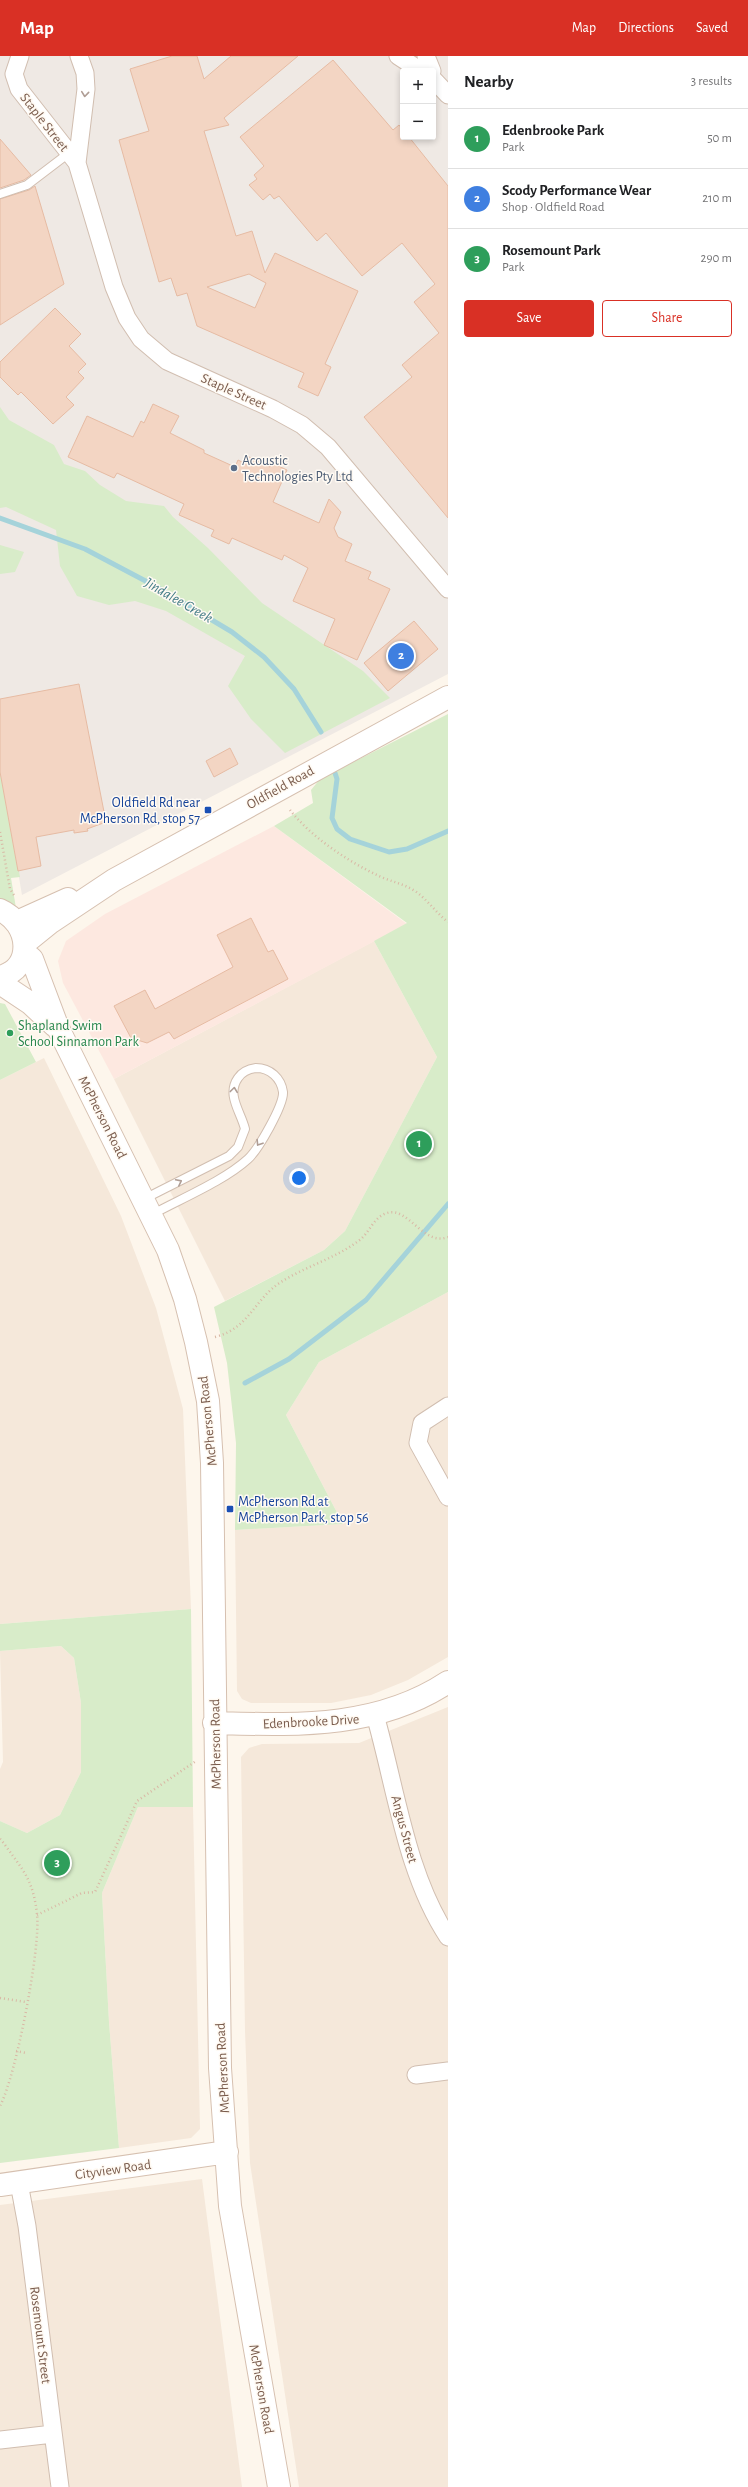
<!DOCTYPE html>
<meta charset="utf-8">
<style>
body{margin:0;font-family:"Alegreya Sans",sans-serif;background:#f2f2f2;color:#202124}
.controls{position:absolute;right:12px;top:12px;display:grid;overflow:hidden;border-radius:4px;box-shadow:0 2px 6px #0003}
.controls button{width:36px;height:36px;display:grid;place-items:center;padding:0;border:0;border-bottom:1px solid #e0e0e0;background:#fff;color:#202124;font:20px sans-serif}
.you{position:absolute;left:299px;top:1122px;width:14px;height:14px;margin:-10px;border:3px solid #fff;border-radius:50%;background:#1a73e8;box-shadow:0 0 0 6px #1a73e833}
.badge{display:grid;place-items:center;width:26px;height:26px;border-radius:50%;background:#d93025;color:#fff;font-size:13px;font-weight:700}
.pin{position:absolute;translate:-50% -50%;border:2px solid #fff;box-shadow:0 1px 4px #0006}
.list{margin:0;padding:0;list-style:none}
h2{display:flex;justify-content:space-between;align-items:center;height:52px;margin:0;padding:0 16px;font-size:17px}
h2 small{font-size:13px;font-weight:400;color:#757577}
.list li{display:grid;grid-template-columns:26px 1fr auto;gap:12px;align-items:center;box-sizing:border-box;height:60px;padding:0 16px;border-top:1px solid #e0e0e0}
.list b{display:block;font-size:15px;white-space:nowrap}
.list p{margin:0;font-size:13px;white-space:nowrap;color:#757577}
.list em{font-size:13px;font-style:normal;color:#757577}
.actions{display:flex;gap:8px;padding:12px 16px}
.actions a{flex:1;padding:9px 0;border:1px solid #d93025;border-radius:4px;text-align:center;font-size:14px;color:#d93025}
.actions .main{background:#d93025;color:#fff}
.map{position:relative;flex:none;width:448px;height:2431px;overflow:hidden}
header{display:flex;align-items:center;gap:24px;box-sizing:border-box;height:56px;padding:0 20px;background:#d93025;color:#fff}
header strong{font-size:19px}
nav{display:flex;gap:22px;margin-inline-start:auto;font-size:14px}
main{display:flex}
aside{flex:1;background:#fff}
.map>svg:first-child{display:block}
.residential{fill:#f5e8da}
.commercial{fill:#fde8e0}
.industrial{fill:#efe9e4;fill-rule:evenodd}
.green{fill:#d8ecc9}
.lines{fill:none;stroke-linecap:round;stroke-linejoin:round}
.stream{stroke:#a5d3da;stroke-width:5}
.building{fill:#f3d5c3;stroke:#e6bba3;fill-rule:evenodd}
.lane-casing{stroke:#d1beb0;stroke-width:10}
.street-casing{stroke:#d1beb0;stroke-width:19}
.secondary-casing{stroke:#d6c0b0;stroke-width:24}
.path{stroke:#d9b8a5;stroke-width:2.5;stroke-dasharray:1 3;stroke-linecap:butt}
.lane{stroke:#fff;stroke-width:8}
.street{stroke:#fff;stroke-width:17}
.secondary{stroke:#fff;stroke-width:22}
.oneway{stroke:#af9d94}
.service-dot{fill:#5c6f8a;stroke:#fffaf3;stroke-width:1.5}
.transit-dot{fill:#1a4fb4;stroke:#fffaf3;stroke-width:1.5}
.leisure-dot{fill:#2e9e5b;stroke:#fffaf3;stroke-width:1.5}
.labels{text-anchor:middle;stroke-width:3;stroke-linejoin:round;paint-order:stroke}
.street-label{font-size:14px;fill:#7a5c4d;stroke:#fffaf3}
.service-label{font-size:14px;fill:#4e5e75;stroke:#fffaf3;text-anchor:start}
.transit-label{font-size:14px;fill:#164399;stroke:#fffaf3;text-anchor:end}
.leisure-label{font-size:14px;fill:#27864d;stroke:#fffaf3;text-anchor:start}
.water-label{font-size:15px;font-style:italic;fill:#437c86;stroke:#fffaf3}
</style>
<header>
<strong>Map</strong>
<nav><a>Map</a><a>Directions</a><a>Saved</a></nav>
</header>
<main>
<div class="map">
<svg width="448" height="2431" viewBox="0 0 448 2431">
<rect width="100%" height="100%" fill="#fdf6ec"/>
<path class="residential" d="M374 885 437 1001 345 1175 324 1194 225 1245 114 1023Z
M44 1002 121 1160 156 1252 183 1353 191 1553 0 1568V1024Z
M448 1236V1601L408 1624 371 1639 331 1647H251L242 1643 237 1635 235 1474 343 1468 286 1359 319 1306Z
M61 1590 74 1602 81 1647V1716L60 1759 27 1777 0 1765V1713L3 1706 0 1595Z
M448 1651V2431H299L250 2107 245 1975 241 1701 249 1692 262 1688 359 1687Z
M138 1751H193L200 2073 191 2082 119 2092 109 1966 102 1837Z
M202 2123 242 2431H0V2149Z"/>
<path class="commercial" d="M274 770 407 868 114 1023 63 927 58 905 66 885 105 858Z"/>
<path class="industrial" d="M0 0H448V618L22 839 0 712ZM403 15H433V81H403Z"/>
<path class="green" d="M0 351 9 364 54 389 64 408 85 415 100 429 126 445 164 450 173 461 208 492 262 547 363 615 390 642 285 697 251 663 228 630 245 600 166 555 135 545 109 549 77 540 60 510 56 474 6 451 0 452Z
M0 489 24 496 15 516 0 518Z
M448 658V1236L319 1306 286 1359 343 1468 235 1474 236 1387 227 1307 214 1251 324 1194 345 1175 437 1001 374 885 407 867 274 770 313 747 311 734 320 723Z
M0 712 20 821 11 822 16 852 0 851Z
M0 947 5 948 36 1006 0 1024Z
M191 1553 193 1751H138L102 1837 109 1966 119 2092 0 2107V1765L27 1777 60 1759 81 1716V1647L74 1602 61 1590 0 1595V1568Z"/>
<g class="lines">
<path class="stream" d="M0 462 85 493 155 530 232 576 264 601 294 633 321 676
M335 717 337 723 332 762 337 773 350 783 389 796 407 793 448 775
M245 1327 289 1303 366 1244 448 1148"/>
</g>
<path class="building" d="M172 0H197L204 23 231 0H298L224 62 229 69 204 75 236 180 252 175 265 217 275 197 358 235 325 308 331 311 318 340 298 331 304 317 197 270 187 237 177 240 171 222 159 226 119 84 149 75 130 13ZM249 218 266 227 255 252 207 231Z
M333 4 393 74 399 69 403 74V81H409L448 130V462L364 361 412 321 402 309 439 277 414 246 435 228 402 187 362 220 326 177 317 185 279 140 274 143 270 138 263 144 249 129 257 123 254 119 264 110 240 81Z
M0 83 31 119 24 124 0 132Z
M35 130 64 228 0 269V143L29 134Z
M55 252 81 278 69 290 86 308 78 316 84 322 66 341 74 349 53 368 21 336 18 339 0 321V306Z
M153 348 179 360 170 377 204 394V397L235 411 238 404 244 407 247 400 270 411 272 407 287 414 273 446 319 467 329 443 341 456 334 472 338 481 352 488 345 505 371 516 368 523 390 533 357 604 324 589 335 563 293 545 308 512 284 499 282 504 232 482 229 488 211 480 214 474 179 459 184 448 117 417 114 422 68 401 87 360 133 381 141 365 144 367Z
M414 565 438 593 388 635 364 607Z
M79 628 106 766 87 773 88 775 74 777V774L36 781 41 810 18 815 0 716V643Z
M230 692 238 708 214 721 206 705Z
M251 862 268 896 273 894 288 923 174 983 169 976 147 987 131 982 114 950 145 934 155 953 233 911 217 879Z"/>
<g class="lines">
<g class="lane-casing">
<path id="lane" d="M0 138 27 129 69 97
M144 1143 229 1100 238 1091 245 1073C241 1056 226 1039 238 1022 242 1016 249 1013 256 1012 270 1012 281 1022 283 1036 284 1049 258 1094 248 1103 224 1125 180 1143 151 1159"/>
</g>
<g class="street-casing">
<path id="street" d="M20 0 14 18 19 33 77 107
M79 0 85 17 86 33 77 107 114 231 127 262 141 283 167 305 273 353 302 369 328 391 448 533
M398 0 421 15
M426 0 432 15
M433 23 448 39
M448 1350 422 1367 418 1387 448 1441
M375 1659C396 1732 406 1818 448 1881
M416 2019 448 2015
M19 2127 27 2170 60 2431
M0 2384 53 2378"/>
</g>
<g class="secondary-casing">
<path id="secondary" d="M0 854C30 867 35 912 0 921
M17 866 68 843
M25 887 51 866 114 824 448 641
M24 896 32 903 58 972 168 1194 185 1243 196 1286 208 1345 212 1407 220 2012 230 2150 279 2431
M0 927 30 947 55 970
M214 1667C296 1669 377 1673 448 1626
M0 2129 227 2096"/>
</g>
<path class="path" d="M290 754C312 782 349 806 381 821 393 826 404 828 415 835 428 844 436 857 448 866
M0 776 10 833 14 839
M215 1281C250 1272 254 1243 281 1226 306 1210 337 1202 361 1183 370 1175 374 1161 387 1157 408 1150 424 1191 448 1181
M0 1783C5 1788 9 1795 13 1800 28 1820 34 1832 37 1858 41 1891 16 2020 0 2050
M37 1859 82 1837 95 1836 137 1745 196 1705
M0 1942 26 1946
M16 1995 26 1997"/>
<use href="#lane" class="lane"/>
<use href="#street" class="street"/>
<use href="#secondary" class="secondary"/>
</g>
<defs><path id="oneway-chevron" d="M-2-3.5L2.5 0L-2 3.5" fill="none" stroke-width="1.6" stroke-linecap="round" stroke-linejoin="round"/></defs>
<g class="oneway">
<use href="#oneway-chevron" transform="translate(85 38) rotate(96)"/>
<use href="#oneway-chevron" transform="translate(234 1034) rotate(-83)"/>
<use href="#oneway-chevron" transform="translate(259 1087) rotate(122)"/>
<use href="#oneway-chevron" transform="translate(179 1126) rotate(-27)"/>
</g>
<circle class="service-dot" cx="234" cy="412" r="4"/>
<g class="transit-dot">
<rect x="204" y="750" width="8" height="8" rx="2"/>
<rect x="226" y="1449" width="8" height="8" rx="2"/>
</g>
<circle class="leisure-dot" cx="10" cy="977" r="4"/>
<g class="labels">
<g class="street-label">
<text transform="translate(45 66) rotate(52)" y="5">Staple Street</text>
<text transform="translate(234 335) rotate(24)" y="5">Staple Street</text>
<text transform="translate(280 731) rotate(-29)" y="5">Oldfield Road</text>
<text transform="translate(103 1061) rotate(63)" y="5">McPherson Road</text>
<text transform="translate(207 1365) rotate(-96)" y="5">McPherson Road</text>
<text transform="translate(311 1665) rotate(-3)" y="5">Edenbrooke Drive</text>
<text transform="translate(215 1688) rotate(-91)" y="5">McPherson Road</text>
<text transform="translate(405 1773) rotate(75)" y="5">Angus Street</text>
<text transform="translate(222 2012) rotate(-93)" y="5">McPherson Road</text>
<text transform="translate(113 2113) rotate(-8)" y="5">Cityview Road</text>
<text transform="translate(41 2279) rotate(83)" y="5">Rosemount Street</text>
<text transform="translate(262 2333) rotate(80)" y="5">McPherson Road</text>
</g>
<g class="service-label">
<text x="242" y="409">Acoustic<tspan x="242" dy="16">Technologies Pty Ltd</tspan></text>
</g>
<g class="transit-label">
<text x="200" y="751">Oldfield Rd near<tspan x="200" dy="16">McPherson Rd, stop 57</tspan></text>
<text x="238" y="1450" text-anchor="start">McPherson Rd at<tspan x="238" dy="16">McPherson Park, stop 56</tspan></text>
</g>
<g class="leisure-label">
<text x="18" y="974">Shapland Swim<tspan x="18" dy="16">School Sinnamon Park</tspan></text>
</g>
<g class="water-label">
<text transform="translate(179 544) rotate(30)" y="5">Jindalee Creek</text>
</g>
</g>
</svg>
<div class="controls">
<button>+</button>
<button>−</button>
</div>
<div class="you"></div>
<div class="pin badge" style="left:419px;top:1088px;background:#2e9e5b">1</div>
<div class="pin badge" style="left:401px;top:600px;background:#3f7fe0">2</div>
<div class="pin badge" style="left:57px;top:1807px;background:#2e9e5b">3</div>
</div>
<aside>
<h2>Nearby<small>3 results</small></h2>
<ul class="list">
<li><span class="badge" style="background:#2e9e5b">1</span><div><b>Edenbrooke Park</b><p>Park</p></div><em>50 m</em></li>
<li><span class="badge" style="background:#3f7fe0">2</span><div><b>Scody Performance Wear</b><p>Shop · Oldfield Road</p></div><em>210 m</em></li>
<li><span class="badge" style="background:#2e9e5b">3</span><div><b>Rosemount Park</b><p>Park</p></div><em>290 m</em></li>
</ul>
<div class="actions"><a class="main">Save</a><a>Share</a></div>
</aside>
</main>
